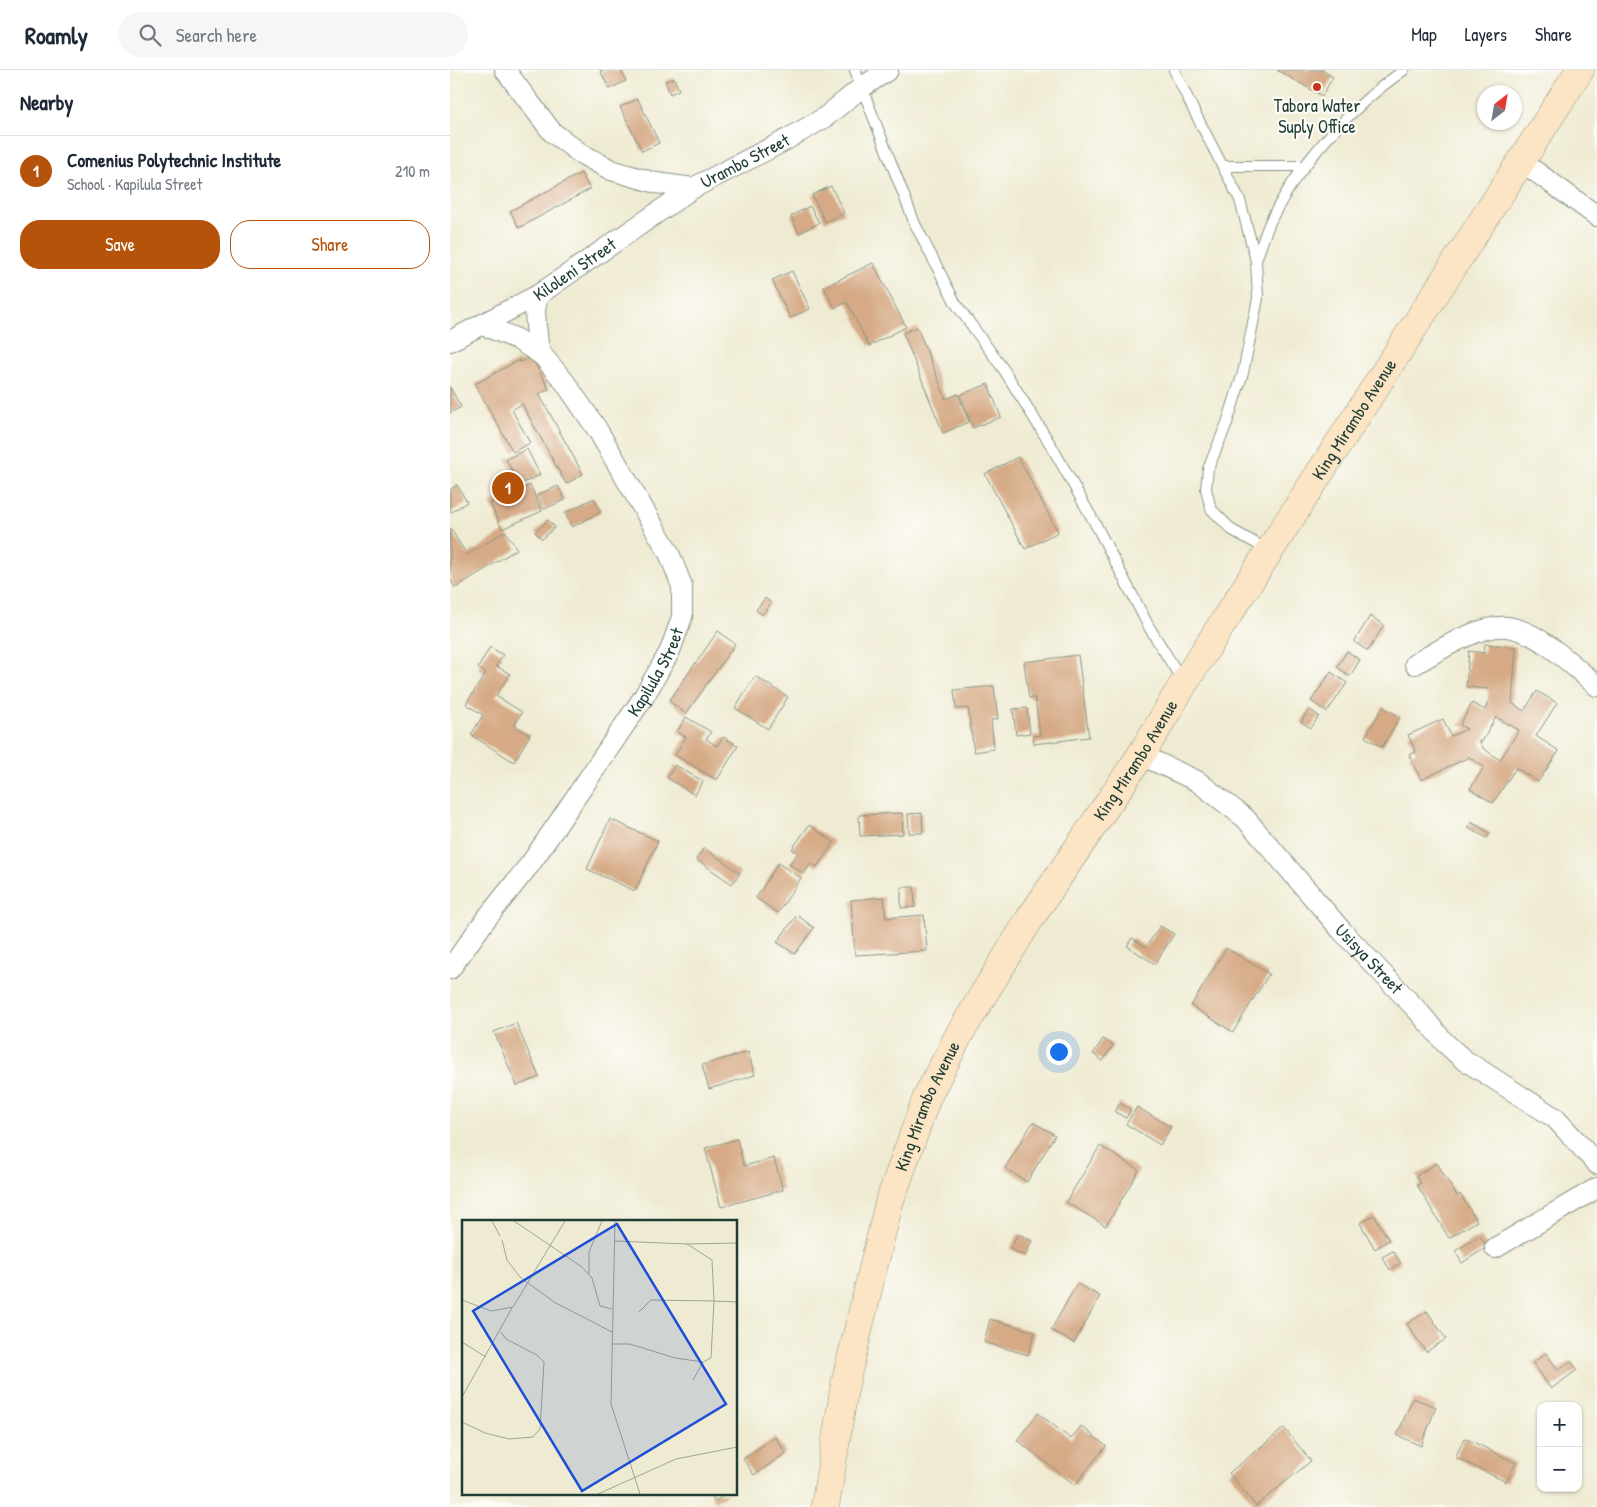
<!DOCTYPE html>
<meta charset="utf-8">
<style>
body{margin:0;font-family:"Patrick Hand",sans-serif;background:#f6f6f7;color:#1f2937}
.controls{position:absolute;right:15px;bottom:15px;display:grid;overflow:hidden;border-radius:10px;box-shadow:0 1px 4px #0004}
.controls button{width:45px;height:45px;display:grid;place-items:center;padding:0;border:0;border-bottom:1px solid #e0e1e3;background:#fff;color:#1f2937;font:25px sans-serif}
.compass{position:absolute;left:1027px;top:15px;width:45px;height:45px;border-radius:50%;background:#fff;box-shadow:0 1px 4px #0004;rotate:31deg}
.you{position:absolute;left:608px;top:981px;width:18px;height:18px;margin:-12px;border:4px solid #fff;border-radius:50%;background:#1a73e8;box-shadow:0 0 0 8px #1a73e833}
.badge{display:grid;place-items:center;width:32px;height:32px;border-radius:50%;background:#b45309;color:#fff;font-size:16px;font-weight:700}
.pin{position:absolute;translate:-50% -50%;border:2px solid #fff;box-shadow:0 1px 5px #0006}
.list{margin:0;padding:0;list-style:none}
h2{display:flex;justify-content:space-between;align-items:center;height:65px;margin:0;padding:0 20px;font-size:21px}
h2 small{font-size:16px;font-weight:400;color:#747a83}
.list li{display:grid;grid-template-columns:32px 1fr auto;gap:15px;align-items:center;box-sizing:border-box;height:70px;padding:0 20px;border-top:1px solid #e0e1e3}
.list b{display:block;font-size:19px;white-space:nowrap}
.list p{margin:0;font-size:16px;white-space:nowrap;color:#747a83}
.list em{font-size:16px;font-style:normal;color:#747a83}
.actions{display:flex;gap:10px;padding:15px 20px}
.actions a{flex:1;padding:11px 0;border:1px solid #b45309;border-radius:20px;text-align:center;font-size:18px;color:#b45309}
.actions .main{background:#b45309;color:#fff}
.icon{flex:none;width:28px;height:28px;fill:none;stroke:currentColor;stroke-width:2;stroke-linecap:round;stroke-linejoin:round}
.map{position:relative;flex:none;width:1147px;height:1437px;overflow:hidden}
header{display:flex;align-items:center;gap:30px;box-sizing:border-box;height:70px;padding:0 25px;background:#fff;border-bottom:1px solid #e0e1e3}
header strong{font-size:24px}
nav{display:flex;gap:28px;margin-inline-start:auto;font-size:18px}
.search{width:350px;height:45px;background:#f6f6f7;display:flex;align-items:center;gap:12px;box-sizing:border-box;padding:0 18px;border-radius:28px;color:#747a83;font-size:19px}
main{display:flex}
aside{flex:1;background:#fff}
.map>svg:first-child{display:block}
.building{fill:#d6aa86;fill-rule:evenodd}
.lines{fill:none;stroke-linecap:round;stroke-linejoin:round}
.service-casing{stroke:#879484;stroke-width:12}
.minor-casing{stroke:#879484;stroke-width:22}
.secondary-casing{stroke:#879484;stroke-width:29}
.service{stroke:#fff;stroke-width:10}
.minor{stroke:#fff;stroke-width:20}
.secondary{stroke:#fce5c4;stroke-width:28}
.poi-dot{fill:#c8321e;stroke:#fdfcf7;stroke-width:2}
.labels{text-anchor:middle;stroke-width:4.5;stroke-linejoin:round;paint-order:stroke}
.poi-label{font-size:18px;fill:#1f3d34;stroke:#fdfcf7}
.street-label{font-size:18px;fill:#1f3d34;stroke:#fdfcf7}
.inset-road{fill:none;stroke:#9ca593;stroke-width:1}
.view{fill:#1d4ed8;fill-opacity:0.15;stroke:#1d4ed8;stroke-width:2.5}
.inset-edge{fill:none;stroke:#1f3d34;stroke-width:2.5}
</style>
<header>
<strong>Roamly</strong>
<div class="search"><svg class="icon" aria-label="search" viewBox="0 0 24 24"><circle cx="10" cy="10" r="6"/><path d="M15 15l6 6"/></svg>Search here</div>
<nav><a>Map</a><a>Layers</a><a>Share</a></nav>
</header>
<main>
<aside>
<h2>Nearby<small></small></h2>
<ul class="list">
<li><span class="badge">1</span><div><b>Comenius Polytechnic Institute</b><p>School · Kapilula Street</p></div><em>210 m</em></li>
</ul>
<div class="actions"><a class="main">Save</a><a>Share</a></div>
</aside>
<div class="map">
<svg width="1147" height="1437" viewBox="0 0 1147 1437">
<rect width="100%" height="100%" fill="#fdfcf7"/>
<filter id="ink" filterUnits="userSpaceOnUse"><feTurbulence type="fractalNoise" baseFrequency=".02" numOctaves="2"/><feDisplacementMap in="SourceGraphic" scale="10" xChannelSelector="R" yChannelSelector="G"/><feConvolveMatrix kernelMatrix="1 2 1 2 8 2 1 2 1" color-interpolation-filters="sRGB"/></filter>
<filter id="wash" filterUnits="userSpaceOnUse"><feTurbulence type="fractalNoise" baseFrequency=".0096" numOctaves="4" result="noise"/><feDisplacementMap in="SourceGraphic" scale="20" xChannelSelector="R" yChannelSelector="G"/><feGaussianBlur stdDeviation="1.12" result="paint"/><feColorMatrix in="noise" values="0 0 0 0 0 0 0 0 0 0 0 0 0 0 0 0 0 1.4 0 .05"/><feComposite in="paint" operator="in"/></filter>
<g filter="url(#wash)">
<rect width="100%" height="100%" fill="#efebd3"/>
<g id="blocks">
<path class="building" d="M150 0H171L176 11 159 19Z
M827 0H874L873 1 883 7 872 26Z
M224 8 229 20 220 24 215 11Z
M188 29 209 73 192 81 170 37Z
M131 103 140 119 69 158 60 141Z
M381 116 394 143 375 152 362 125Z
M360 136 369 153 349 163 341 146Z
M423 193 456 257 419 276 397 232 385 238 374 217Z
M342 201 360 239 340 248 322 210Z
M467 257 496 329 508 324 519 352 493 363 453 263Z
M81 286 99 319 89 324 133 404 116 414 72 334 62 340 80 373 63 382 25 314 69 290 70 292Z
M538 314 551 347 523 358 510 325Z
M0 317 11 337 0 343Z
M77 379 90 405 69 415 56 389Z
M568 387 608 462 575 479 535 404Z
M7 415 17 432 0 443V420Z
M80 415 92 441 52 459 40 433Z
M108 416 115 430 94 439 87 425Z
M144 428 151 442 122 457 115 443Z
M98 450 105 457 92 469 85 462Z
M0 458 17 485 55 461 67 479 5 518 0 509Z
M315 528 321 533 312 545 306 540Z
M920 546 934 555 918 581 904 572Z
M268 561 285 574 236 644 219 631Z
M1035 574 1066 577 1062 633 1074 641 1087 621 1107 633 1086 666 1109 681 1088 712 1066 698 1043 733 1020 719 1034 697 1019 687 971 710 959 685 966 682 958 665 993 649 1001 666 1017 659 1010 655 1022 633 1035 640 1039 629 1038 619 1016 617 1019 581 1034 583ZM1046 647 1069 660 1050 690 1033 678 1029 670 1032 672Z
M40 577 53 585 46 596 60 604 46 626 72 642 64 655 80 665 64 692 21 665 33 645 16 634 36 603 28 598Z
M897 581 910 590 900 606 887 597Z
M628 585 639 667 584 674 583 666 590 665 585 628H579L574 592Z
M881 602 897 613 877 642 861 631Z
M305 606 338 627 318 659 285 638Z
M544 616 548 649 541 650 544 679 524 682 518 638 506 639 504 620Z
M933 637 950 647 932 677 915 667Z
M577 638 580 663 566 665 563 639Z
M859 639 869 646 861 658 851 652Z
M236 647 261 662 256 669 267 676 273 667 288 676 267 710 225 685 236 667 227 662Z
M225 695 253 711 245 725 217 708Z
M452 743 453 764 410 766 409 745Z
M472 743 473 763H459L458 744Z
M160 749 208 771 185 821 137 799Z
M1021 752 1040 763 1037 768 1018 758Z
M359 755 384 772 367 797 361 793 354 804 339 794 348 783 342 779Z
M254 778 290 803 282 814 246 789Z
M328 793 351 808 328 843 306 828Z
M451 817H464L465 837 451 838Z
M434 827 436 848 474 845 477 881 405 885 401 830Z
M347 845 364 858 345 884 327 872Z
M710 856 724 864 705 894 677 876 682 868 696 877Z
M776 878 819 904 783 962 741 936Z
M66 953 89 1007 67 1016 44 962Z
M653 969 663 975 653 991 643 984Z
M298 982 305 1005 259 1019 252 995Z
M670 1033 681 1040 676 1048 665 1042Z
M687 1037 721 1057 710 1075 676 1054Z
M583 1052 605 1065 577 1112 555 1098Z
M287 1069 294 1096 324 1088 333 1120 271 1137 255 1078Z
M650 1076 689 1100 656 1156 616 1132Z
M987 1093 1007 1126 1010 1124 1027 1151 999 1168 967 1115 971 1113 966 1106Z
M924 1145 939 1170 925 1179 910 1153Z
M568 1164 582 1171 575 1186 560 1179Z
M1030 1166 1037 1177 1012 1193 1005 1181Z
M943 1181 951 1193 940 1200 932 1187Z
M627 1214 650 1226 624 1273 601 1260Z
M977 1241 996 1269 976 1282 957 1254Z
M540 1249 585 1262 578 1285 534 1272Z
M1096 1283 1108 1300 1121 1291 1127 1300 1101 1319 1083 1293Z
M963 1328 986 1337 971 1376 947 1365Z
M588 1343 621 1369 631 1356 656 1376 625 1415 567 1370Z
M834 1358 861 1391 806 1436 779 1403Z
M325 1367 336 1383 304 1405 293 1389Z
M1015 1368 1066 1393 1056 1412 1005 1387Z
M260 1423H278L265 1431Z"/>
</g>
</g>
<g filter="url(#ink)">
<use href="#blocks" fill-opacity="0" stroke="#879484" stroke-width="1"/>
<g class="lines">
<g class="service-casing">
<path id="service" d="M405 0 465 154 506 234 554 300 602 377 647 457 699 557 732 610
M724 0 742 37 790 130 806 191 808 228 793 303 777 353 758 399 756 419 761 439 782 460 818 480
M773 96H855
M806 190C811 177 815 163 821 150 850 92 901 37 954 0"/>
</g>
<g class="minor-casing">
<g id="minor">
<path id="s1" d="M55 0 102 62 130 83 161 100 206 113 243 118 334 71 374 48 411 18 438 0"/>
<path d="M1071 91 1147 146"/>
<path d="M33 255 67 269 92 285"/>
<path id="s2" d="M0 271 88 225 243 118"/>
<path d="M965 594C988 581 1030 554 1057 557 1089 561 1123 596 1147 616"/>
<path id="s3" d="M691 685 747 711 795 748 892 861 969 942 995 973 1013 989 1105 1048 1147 1094"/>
<path id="s4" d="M0 899 36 849 81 793 193 628 220 581 232 547V516L219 483 147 359 114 311 92 285 88 274 86 255 85 240 88 225"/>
<path d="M1045 1178 1147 1118"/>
</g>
</g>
<g class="secondary-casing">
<g id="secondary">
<path id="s5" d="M375 1437 395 1314 439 1133 477 1027 510 963 579 850 691 685 734 613 1130 0"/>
</g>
</g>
<use href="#service" class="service"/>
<use href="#minor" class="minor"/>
<use href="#secondary" class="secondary"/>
</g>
</g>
<circle class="poi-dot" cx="867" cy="17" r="5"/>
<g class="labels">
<g class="poi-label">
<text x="867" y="42">Tabora Water<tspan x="867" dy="21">Suply Office</tspan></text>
</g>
<g class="street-label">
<text dy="6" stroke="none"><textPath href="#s1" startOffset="291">Urambo Street</textPath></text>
<text dy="6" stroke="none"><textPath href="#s2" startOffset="144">Kiloleni Street</textPath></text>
<text dy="6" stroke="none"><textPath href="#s5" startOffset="1225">King Mirambo Avenue</textPath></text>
<text dy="6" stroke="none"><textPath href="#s4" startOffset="362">Kapilula Street</textPath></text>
<text dy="6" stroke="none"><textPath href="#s5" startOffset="820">King Mirambo Avenue</textPath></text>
<text dy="6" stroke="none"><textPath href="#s3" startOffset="310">Usisya Street</textPath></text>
<text dy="6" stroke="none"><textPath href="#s5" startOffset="415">King Mirambo Avenue</textPath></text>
</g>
</g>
<g transform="translate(12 1150)">
<rect width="275" height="275" fill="#efebd3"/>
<path class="inset-road" d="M30 1 38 16M52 1 120 47 130 58 138 86 150 89M153 1 149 184 178 274M40 20 45 40 58 57 92 82 150 112M153 21 225 24 250 40 252 81 275 82M225 24 275 23M127 54V32L140 1M0 80 29 91 51 87 103 1M0 122 24 137M150 124H168L213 138 241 142 249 138 252 81 189 80 177 92M231 160 241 142M0 177 50 88M0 202 23 213 47 219 71 217 78 209 82 142 75 135 44 119 39 112M136 274 214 239 275 227"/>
<path class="view" d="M155 4 264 184 120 271 11 91Z"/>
<rect width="275" height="275" class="inset-edge"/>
</g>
</svg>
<div class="controls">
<button>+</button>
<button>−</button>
</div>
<svg class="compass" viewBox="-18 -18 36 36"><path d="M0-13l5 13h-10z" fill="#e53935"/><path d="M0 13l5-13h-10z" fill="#747a83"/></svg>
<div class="you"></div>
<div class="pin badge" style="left:58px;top:418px">1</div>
</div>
</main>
